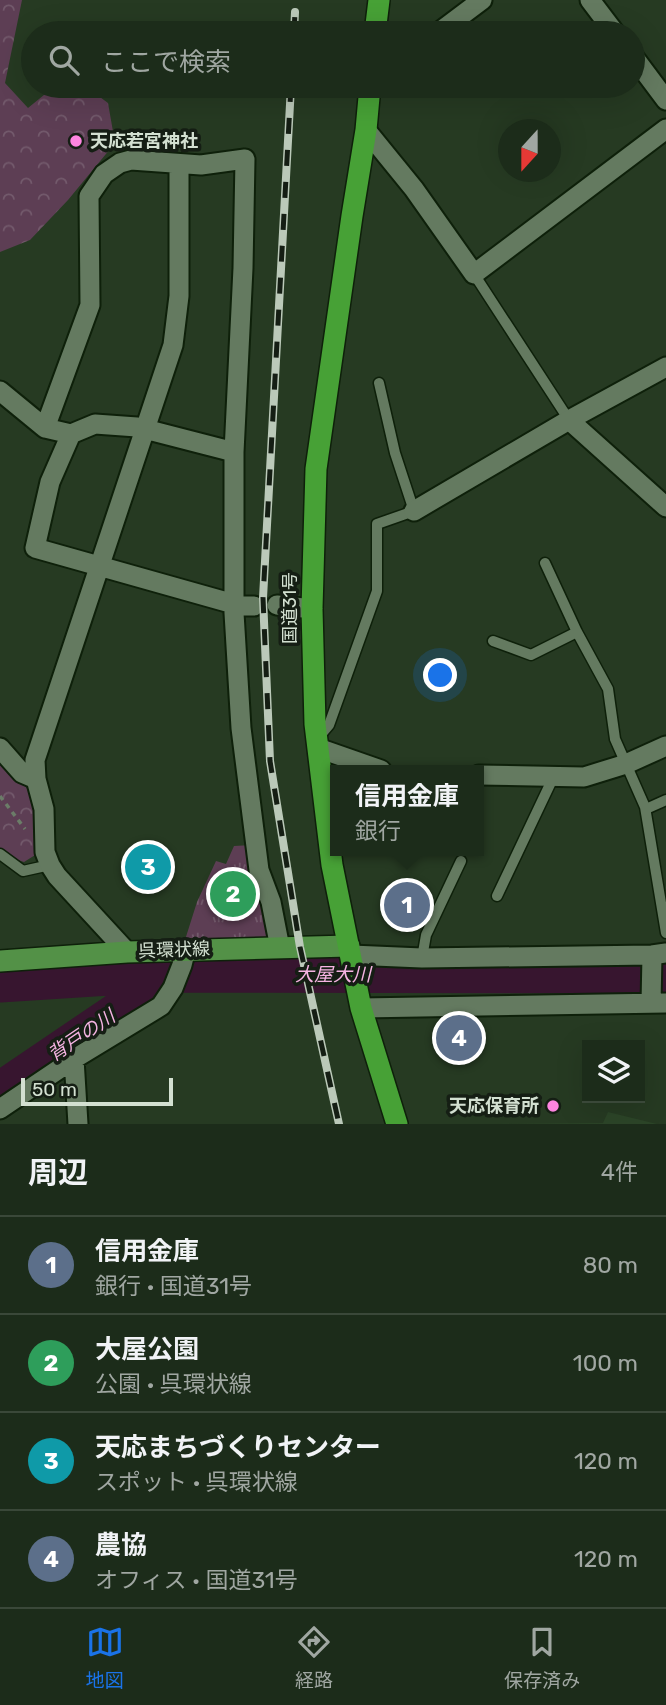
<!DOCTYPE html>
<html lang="ja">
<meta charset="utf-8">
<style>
body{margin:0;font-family:Rubik,"Noto Sans JP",sans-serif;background:#293827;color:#f1f3f6}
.controls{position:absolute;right:21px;bottom:21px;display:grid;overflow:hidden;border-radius:0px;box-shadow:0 7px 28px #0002}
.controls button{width:63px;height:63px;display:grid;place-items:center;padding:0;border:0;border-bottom:2px solid #3a4839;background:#1c2c1a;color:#f1f3f6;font:35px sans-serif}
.compass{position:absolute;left:498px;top:119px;width:63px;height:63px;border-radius:50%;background:#1c2c1a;box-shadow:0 7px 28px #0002;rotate:201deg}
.scale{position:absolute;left:21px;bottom:18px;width:152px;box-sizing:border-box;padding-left:7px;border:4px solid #d3e0d1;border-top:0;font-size:19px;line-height:24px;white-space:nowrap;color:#d3e0d1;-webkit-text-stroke:5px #151e14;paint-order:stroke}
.you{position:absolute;left:441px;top:676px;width:24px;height:24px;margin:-18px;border:5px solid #fff;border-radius:50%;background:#1a73e8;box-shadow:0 0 0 10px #1a73e833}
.badge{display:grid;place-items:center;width:46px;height:46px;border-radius:50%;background:#1a73e8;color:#fff;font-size:23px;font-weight:700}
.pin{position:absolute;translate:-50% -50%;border:4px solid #fff;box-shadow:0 2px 7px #0006}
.popup{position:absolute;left:330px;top:765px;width:154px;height:91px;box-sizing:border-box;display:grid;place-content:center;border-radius:0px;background:#1c2c1a;filter:drop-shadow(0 2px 5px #0005);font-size:23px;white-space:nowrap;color:#a0a7a2}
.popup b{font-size:26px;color:#f1f3f6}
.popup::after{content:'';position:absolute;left:50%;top:100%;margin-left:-14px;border:14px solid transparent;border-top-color:#1c2c1a}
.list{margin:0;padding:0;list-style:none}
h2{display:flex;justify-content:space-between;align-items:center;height:91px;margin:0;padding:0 28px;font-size:30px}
h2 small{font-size:23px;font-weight:400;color:#a0a7a2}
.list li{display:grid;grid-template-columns:46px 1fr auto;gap:21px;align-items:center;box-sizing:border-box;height:98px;padding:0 28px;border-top:2px solid #3a4839}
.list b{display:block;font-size:26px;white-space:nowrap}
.list p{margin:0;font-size:23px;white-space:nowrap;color:#a0a7a2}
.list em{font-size:23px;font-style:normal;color:#a0a7a2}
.icon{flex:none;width:38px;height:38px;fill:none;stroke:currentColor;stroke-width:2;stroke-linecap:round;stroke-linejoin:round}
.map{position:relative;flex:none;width:666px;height:1124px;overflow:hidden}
.search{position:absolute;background:#1c2c1a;box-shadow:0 7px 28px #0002;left:21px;right:21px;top:21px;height:77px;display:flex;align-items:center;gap:18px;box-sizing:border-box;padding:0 24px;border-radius:38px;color:#a0a7a2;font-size:26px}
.sheet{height:483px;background:#1c2c1a}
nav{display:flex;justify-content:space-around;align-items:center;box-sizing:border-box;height:98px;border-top:2px solid #3a4839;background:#1c2c1a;font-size:19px;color:#a0a7a2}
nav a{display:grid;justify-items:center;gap:4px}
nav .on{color:#1a73e8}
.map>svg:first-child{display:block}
.built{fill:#2c4528}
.grass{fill:url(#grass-tufts)}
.forest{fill:url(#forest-crowns)}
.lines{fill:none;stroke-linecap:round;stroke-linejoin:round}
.river{stroke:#37152f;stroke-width:37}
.lane-casing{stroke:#0e200a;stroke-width:13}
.street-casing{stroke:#0e200a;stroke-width:23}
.primary-casing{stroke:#0e200a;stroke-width:24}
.highway-casing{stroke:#0e200a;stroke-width:24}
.path{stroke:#6b7c68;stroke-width:3.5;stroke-dasharray:5 5;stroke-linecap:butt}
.lane{stroke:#647a60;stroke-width:10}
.street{stroke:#647a60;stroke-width:19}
.primary{stroke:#539147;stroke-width:21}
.highway{stroke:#47a136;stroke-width:21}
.rail-casing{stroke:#bbc9b9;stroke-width:8}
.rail{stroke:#151e14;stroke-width:5;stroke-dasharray:16;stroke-linecap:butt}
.poi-dot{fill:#fe85e0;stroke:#151e14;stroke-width:2.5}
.labels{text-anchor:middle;stroke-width:7;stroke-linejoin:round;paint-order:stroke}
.poi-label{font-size:18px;font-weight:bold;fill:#d3e0d1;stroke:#151e14;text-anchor:start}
.street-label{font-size:18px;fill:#d3e0d1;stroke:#151e14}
.water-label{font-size:19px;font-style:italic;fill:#f5b3e2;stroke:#151e14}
</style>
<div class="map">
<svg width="666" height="1124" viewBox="0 0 666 1124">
<defs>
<pattern id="grass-tufts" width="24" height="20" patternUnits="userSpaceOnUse" patternTransform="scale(1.75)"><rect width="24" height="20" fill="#5d3e54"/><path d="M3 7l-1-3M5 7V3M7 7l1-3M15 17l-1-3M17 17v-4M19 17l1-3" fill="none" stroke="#735a6c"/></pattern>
<pattern id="forest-crowns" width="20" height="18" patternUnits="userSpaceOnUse" patternTransform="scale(1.75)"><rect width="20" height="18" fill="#5d3e54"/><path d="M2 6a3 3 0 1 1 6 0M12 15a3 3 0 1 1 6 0" fill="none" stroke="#735a6c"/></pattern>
</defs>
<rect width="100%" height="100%" fill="#263a22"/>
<path class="built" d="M608 1112 657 1124H495L603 1123Z"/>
<path class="grass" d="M253 845 277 945 185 940 197 902 216 861 226 864 234 846Z"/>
<path class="forest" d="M0 0H22L5 83 28 108 55 86H85L108 103 115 143 68 200 30 240 0 252Z
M0 756 33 796 51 845 24 862 0 854Z"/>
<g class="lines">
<path class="river" d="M0 984 156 974 666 975
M0 1090 130 1002 156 974"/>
<g class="lane-casing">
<path id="lane" d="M474 274 569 420
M545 563 577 632 608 689 615 739 645 807 666 933
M493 641 531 655 577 632
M318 738 329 725 377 591V524L414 511 395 453 379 383
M646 809 666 800
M0 854 23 871 50 865
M497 896 553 778
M422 958 426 935 461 861"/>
</g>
<g class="street-casing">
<path id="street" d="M590 0 615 33
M438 33 482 0
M633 56 666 100
M366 130 414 189 474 274 666 129
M0 391 45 428 71 434 95 424 137 427 234 452
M569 420 666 507
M45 428 90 305 89 196 104 174 120 163 131 160 201 165 245 159 243 268 234 452V613L241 728 259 870 271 902 280 948
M71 434 50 482 35 548 241 606H254
M414 511 569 420 666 367
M277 605 312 609
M0 748 22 773 36 779 44 809 45 852 50 865 57 876 127 952
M318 748 381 770
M479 775 584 777 626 764 666 746
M36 779 35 760 173 345 179 296V164
M351 955 422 958 652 955 666 953
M651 1003 652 955
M361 1008 666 1003
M74 1059 78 1124
M0 1109 74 1059 161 1006 173 988 182 965 186 949"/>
</g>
<g class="primary-casing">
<path id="primary" d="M0 961 127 952 349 946"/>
</g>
<g class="highway-casing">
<path id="highway" d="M375 33 379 0
M370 86 366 130 352 216 316 469 312 609 315 724 332 865 361 1008 397 1124"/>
</g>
<path class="path" d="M0 796 25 829"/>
<use href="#lane" class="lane"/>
<use href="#street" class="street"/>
<use href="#primary" class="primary"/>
<use href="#highway" class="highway"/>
<g class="rail-casing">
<path id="rail" d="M294 33 295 12
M291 86 263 598 270 761 300 947 339 1124"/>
</g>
<use href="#rail" class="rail"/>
</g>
<g class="poi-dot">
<circle cx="76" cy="141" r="7"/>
<circle cx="553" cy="1106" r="7"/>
</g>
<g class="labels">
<g class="poi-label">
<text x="90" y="147">天応若宮神社</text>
<text x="539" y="1112" text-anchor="end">天応保育所</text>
</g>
<g class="street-label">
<text transform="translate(290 608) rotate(-90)" y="6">国道31号</text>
<text transform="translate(174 950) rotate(-2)" y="6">呉環状線</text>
</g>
<g class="water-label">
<text x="333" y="981">大屋大川</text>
<text transform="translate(81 1035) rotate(-34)" y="7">背戸の川</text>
</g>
</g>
</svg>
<div class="controls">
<button><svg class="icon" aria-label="layers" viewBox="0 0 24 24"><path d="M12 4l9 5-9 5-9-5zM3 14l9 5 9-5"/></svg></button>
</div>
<svg class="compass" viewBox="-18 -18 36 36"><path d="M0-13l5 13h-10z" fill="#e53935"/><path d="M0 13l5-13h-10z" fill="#a0a7a2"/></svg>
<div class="scale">50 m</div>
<div class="you"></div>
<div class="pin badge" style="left:407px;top:905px;background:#5c6f8a">1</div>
<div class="popup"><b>信用金庫</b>銀行</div>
<div class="pin badge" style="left:233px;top:894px;background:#2e9e5b">2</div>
<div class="pin badge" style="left:148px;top:867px;background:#0f9aa8">3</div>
<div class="pin badge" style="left:459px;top:1038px;background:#5c6f8a">4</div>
<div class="search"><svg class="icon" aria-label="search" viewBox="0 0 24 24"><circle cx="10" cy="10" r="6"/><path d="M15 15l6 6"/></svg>ここで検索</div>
</div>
<section class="sheet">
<h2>周辺<small>4件</small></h2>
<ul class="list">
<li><span class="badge" style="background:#5c6f8a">1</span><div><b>信用金庫</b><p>銀行 · 国道31号</p></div><em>80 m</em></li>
<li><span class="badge" style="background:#2e9e5b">2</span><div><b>大屋公園</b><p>公園 · 呉環状線</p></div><em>100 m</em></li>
<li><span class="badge" style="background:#0f9aa8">3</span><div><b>天応まちづくりセンター</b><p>スポット · 呉環状線</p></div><em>120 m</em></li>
<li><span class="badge" style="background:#5c6f8a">4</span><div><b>農協</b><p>オフィス · 国道31号</p></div><em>120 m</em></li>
</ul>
</section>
<nav>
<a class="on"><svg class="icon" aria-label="map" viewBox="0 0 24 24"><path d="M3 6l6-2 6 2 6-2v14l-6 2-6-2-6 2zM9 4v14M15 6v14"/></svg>地図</a>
<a><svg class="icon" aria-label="directions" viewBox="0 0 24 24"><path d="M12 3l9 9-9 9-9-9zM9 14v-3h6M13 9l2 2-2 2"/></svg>経路</a>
<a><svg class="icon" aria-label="saved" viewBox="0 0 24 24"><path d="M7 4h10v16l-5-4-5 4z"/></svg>保存済み</a>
</nav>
